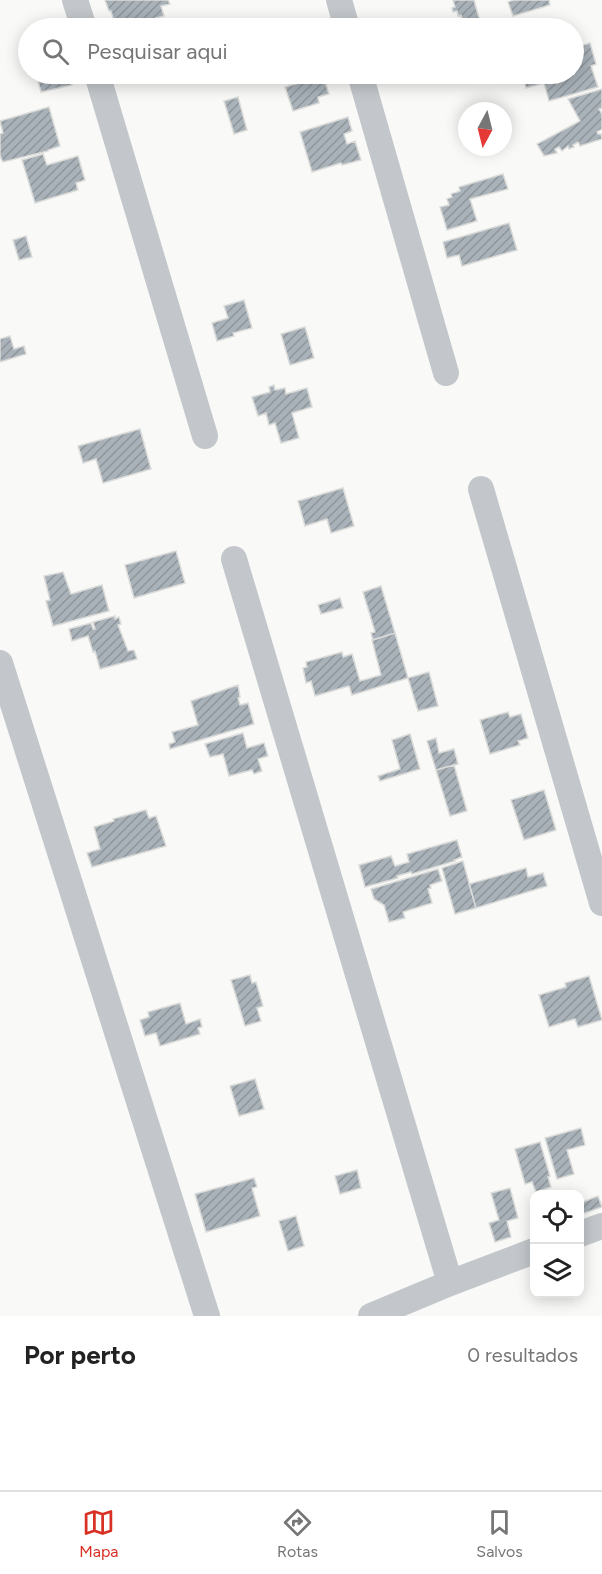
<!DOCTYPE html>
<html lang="pt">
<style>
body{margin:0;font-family:Figtree,sans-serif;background:#f6f6f6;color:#222}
.controls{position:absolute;right:18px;bottom:18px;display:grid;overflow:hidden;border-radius:12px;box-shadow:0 3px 15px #0003}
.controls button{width:54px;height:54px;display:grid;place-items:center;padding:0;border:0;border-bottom:2px solid #e0e0e0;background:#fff;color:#222;font:30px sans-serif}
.compass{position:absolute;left:458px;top:102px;width:54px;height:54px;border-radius:50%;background:#fff;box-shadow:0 3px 15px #0003;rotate:187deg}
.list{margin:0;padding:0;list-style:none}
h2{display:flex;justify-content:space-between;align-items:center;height:78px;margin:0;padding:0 24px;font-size:26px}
h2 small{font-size:20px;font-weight:400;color:#767676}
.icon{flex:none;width:33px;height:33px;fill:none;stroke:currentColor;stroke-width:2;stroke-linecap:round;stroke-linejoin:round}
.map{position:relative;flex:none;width:602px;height:1316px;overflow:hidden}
.search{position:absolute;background:#fff;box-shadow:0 3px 15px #0003;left:18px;right:18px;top:18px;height:66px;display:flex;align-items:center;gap:15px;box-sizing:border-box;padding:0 21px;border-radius:33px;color:#767676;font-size:22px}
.sheet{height:174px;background:#fff}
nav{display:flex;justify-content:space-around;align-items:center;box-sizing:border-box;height:84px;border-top:2px solid #e0e0e0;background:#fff;font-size:16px;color:#767676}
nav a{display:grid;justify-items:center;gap:3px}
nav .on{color:#d93025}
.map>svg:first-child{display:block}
.building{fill:url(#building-hatch);stroke:#dbdcda;stroke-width:1.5}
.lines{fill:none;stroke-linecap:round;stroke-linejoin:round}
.street{stroke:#c3c7cb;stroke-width:26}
</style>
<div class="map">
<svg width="602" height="1316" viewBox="0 0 602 1316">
<defs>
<pattern id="building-hatch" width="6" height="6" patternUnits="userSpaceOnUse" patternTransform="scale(1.5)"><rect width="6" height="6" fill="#a9b2b9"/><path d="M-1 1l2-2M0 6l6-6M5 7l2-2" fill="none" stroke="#8e969c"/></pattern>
</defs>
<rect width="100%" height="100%" fill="#f9faf7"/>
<path class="building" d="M105 0H168L170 4 161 6 164 16 116 28 111 11H109Z
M453 0H474L481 25 464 28 461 15 458 16 457 11 453 12 452 8 455 7Z
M514 0H549L550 5 513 16 508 2Z
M590 43 596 64 591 66 598 87 549 101 544 83 526 88 522 74H574V48Z
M36 74H68L72 85 41 92Z
M324 78 329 94 318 97 319 103 293 111 285 87 312 79 313 82Z
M602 89V108L599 109 602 114V129L597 132 598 134H601L602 139 580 146 578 142 573 145 574 147 569 149 568 146 562 151 559 147 555 149 557 153 544 156 537 144 580 121 568 99Z
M602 89V108L599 109 602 114V129L597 132 598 134H601L602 139 580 146 578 142 573 145 574 147 569 149 568 146 562 151 559 147 555 149 557 153 544 156 537 144 580 121 568 99Z
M238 97 247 130 234 134 224 101Z
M49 107 60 146 48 150V151L3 162 0 156V134L3 133 0 121Z
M348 117 352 131 344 134 347 144 355 141 361 160 342 165 341 163 312 172 300 132Z
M43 154 47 165 78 156 85 180 76 183 78 190 35 203 22 160Z
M503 174 508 189 470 199 477 221 447 230 440 207 449 205 447 199 452 197 451 194 460 191 459 187Z
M509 223 517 250 462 266 459 255 447 258 443 242Z
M26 236 32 257 19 260 13 240Z
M244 300 252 328 233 333 234 336 217 341 212 323 228 318 224 306Z
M305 327 314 358 290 365 281 334Z
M10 336 14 349 24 346 26 354 0 362V339Z
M274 385 275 390 285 388 286 394 307 388 312 407 292 413 299 438 281 443 275 423 269 425 266 413 258 416 252 397 270 392 269 387Z
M140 429 151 469 103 483 96 459 83 463 78 446Z
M343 488 354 526 331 533 327 519 305 526 298 501Z
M176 551 185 583 134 598 125 565Z
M63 572 71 594 102 585 109 611 53 626 46 601 50 600 44 576Z
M381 586 395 633 373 640 371 633 375 632 363 592Z
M340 598 343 608 321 614 318 605Z
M115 616V619L119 617 121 624 118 625 128 651 134 650 137 659 100 669 95 651 93 652 88 636 72 641 69 629 91 623 93 629H95L93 622Z
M395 633 408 678 352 695 349 686 315 696 311 681 306 683 303 668 307 667 306 662 342 652 343 657 352 654 360 681 381 675 372 640Z
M429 672 438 706 418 711 408 678Z
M429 672 438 706 418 711 408 678Z
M429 672 438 706 418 711 408 678Z
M429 672 438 706 418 711 408 678Z
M429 672 438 706 418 711 408 678Z
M238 685 240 697 238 698 240 705 248 703 254 724 170 749 169 744 175 742 172 732 198 725 191 701Z
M508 712 510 717 521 714 528 738 518 741 520 745 490 754 480 720Z
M243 733 247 748 264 743 268 756 258 759 262 771 254 774 252 770 229 776 223 754 210 757 205 744Z
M410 734 420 769 380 781 378 776 400 769 392 740Z
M436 738 439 753 454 749 458 764 436 770 427 741Z
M454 765 467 811 450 816 436 770Z
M544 790 556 830 524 840 511 800Z
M146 810 149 818 156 816 166 846 92 867 87 853 100 849 94 827 114 821 113 819Z
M457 840 462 857 454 860 455 861 412 874 411 872 397 876 398 878 365 887 359 865 391 856 395 866 409 862 407 854Z
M463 861 476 908 455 914 442 868Z
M526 868 528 877 543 873 547 886 476 908 469 884Z
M438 869 442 881 430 885 431 888 428 889 432 903 403 912 405 918 389 922 384 905 374 899 371 889Z
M250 975 252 983 256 982 263 1006 257 1008 261 1021 245 1026 231 980Z
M589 976 602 1020 578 1027 575 1019 549 1027 539 995 566 987 565 983Z
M180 1003 186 1024 200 1019 202 1027 198 1028 200 1034 160 1046 156 1033 145 1036 140 1020 149 1017 148 1012Z
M255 1079 264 1109 239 1116 230 1086Z
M581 1128 585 1145 567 1150 574 1174 557 1179 545 1138Z
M540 1142 550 1176 548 1177 551 1187 536 1192 532 1182 525 1184 515 1149Z
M357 1170 361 1188 340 1194 335 1176Z
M254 1178 257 1187 252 1188 260 1216 206 1232 195 1194Z
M510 1188 518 1218 507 1221 511 1237 495 1242 489 1223 499 1220 491 1193Z
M598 1196 602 1207 582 1214 580 1198 582 1197 583 1202Z
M296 1216 304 1246 288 1251 279 1221Z"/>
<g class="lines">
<path class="street" d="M75 0 84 28
M339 0 347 28
M97 74 205 436
M360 74 446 373
M481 489 602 903
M234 559 450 1283
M0 663 207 1316
M580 1234 602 1226
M371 1316 450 1283 534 1251"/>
</g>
</svg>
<div class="controls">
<button><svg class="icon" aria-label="locate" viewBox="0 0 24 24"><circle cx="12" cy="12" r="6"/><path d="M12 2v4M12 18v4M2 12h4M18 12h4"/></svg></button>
<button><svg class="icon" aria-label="layers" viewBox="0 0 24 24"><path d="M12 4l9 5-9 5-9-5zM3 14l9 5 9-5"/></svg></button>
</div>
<svg class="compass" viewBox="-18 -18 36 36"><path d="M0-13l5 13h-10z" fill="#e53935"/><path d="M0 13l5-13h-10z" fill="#767676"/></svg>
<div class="search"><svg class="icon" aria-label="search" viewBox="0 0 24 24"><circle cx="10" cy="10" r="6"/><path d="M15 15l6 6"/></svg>Pesquisar aqui</div>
</div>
<section class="sheet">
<h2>Por perto<small>0 resultados</small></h2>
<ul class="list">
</ul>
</section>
<nav>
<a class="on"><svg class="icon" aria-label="map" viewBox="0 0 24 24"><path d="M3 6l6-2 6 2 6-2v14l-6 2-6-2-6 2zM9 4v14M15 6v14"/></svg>Mapa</a>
<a><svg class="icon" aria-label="directions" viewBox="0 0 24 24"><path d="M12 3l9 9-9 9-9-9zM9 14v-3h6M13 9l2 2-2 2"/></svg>Rotas</a>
<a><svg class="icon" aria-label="saved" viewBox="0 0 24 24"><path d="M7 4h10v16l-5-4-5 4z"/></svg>Salvos</a>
</nav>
